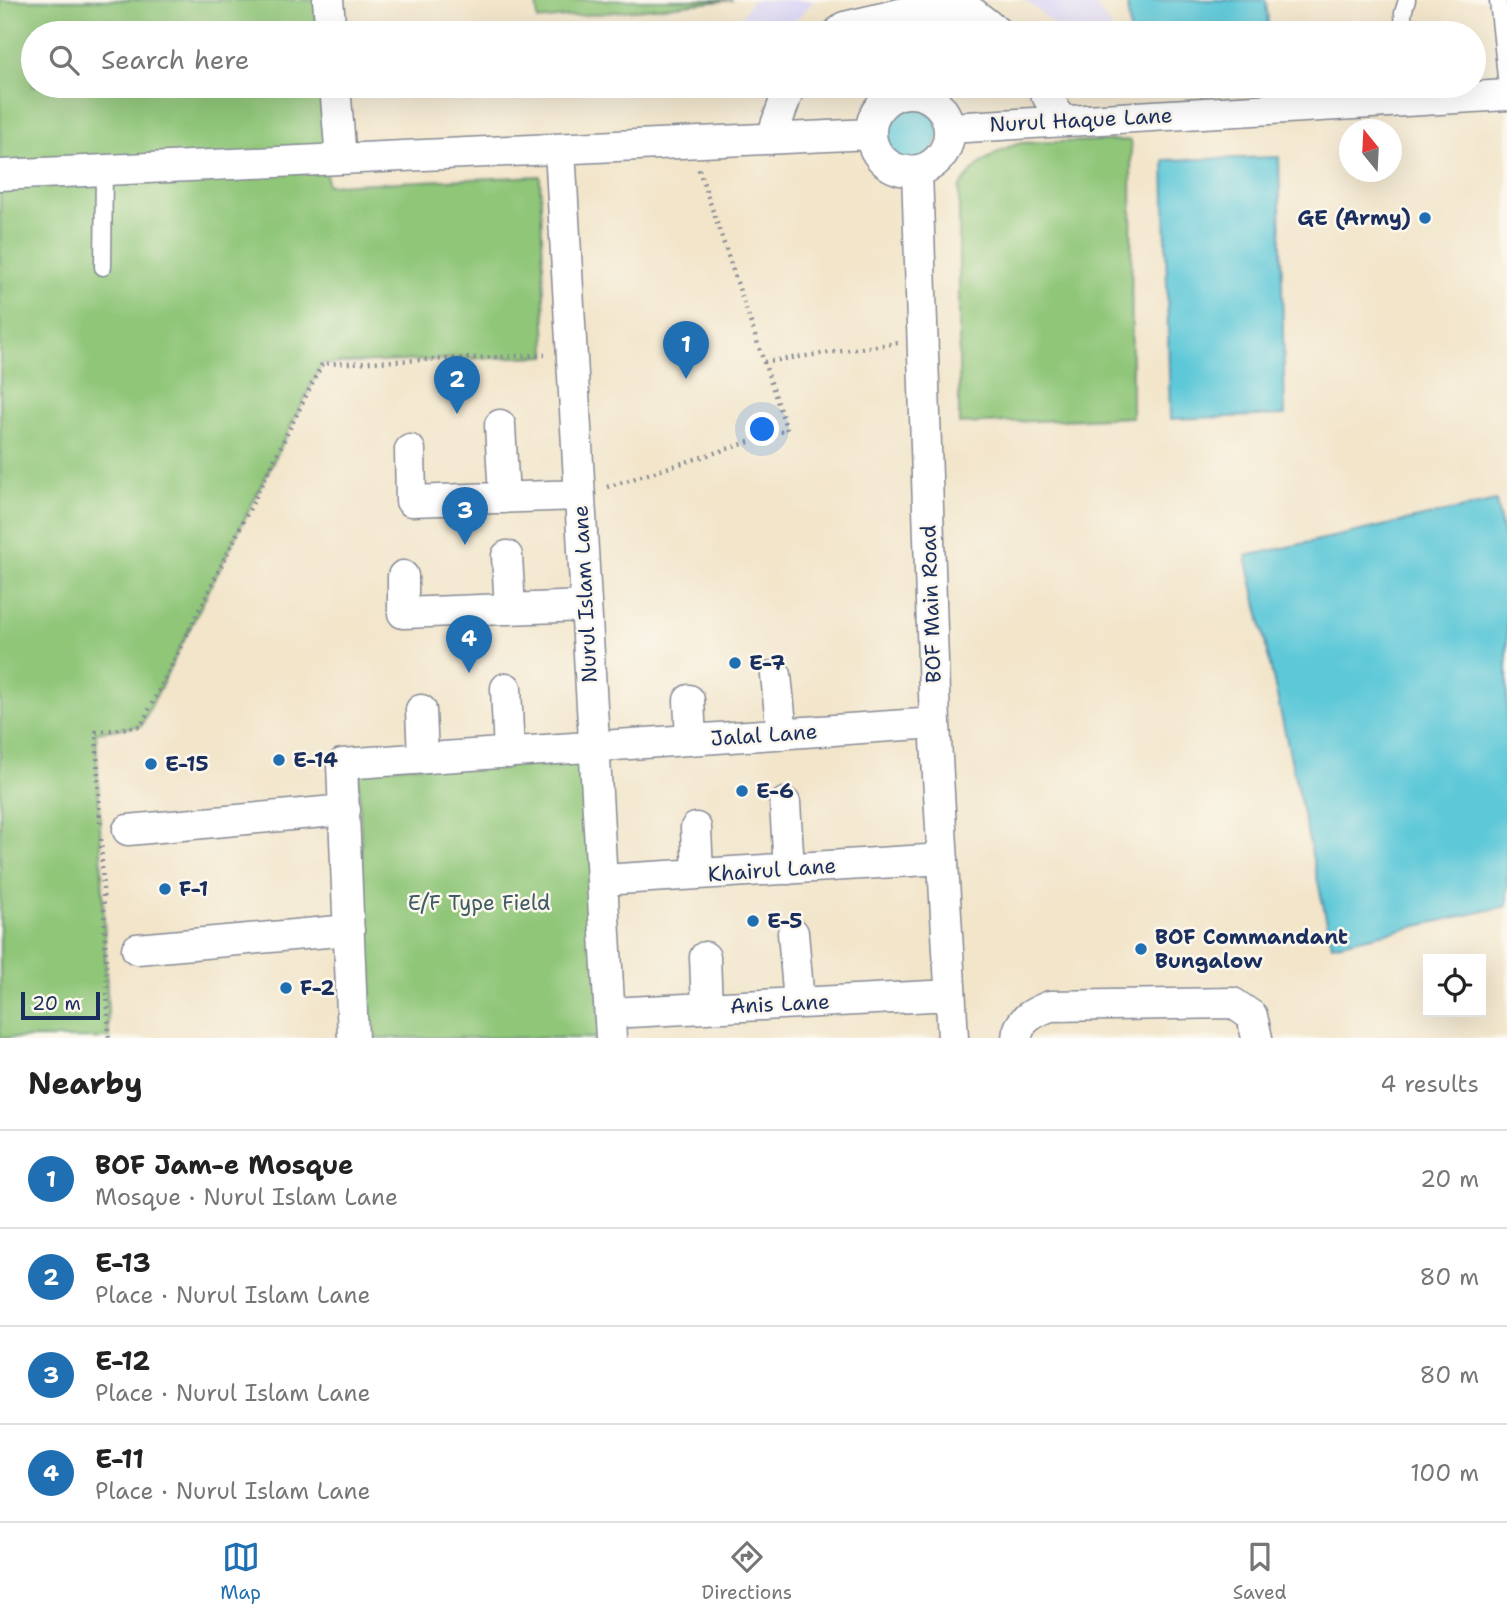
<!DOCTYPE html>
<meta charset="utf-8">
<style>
body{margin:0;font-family:"Shantell Sans",sans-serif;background:#f6f6f6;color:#222}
.controls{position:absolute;right:21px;bottom:21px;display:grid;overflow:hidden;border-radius:0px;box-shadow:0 7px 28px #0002}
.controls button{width:63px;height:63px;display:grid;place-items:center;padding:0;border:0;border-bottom:2px solid #e0e0e0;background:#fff;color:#222;font:35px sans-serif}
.compass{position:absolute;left:1339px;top:119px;width:63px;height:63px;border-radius:50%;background:#fff;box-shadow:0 7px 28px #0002;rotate:342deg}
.scale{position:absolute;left:21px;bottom:18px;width:79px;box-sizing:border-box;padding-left:7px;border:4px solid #1b2f5e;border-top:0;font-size:19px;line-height:24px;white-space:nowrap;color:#1b2f5e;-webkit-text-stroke:5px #fbf7ec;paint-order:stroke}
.you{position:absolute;left:763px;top:430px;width:24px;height:24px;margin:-18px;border:5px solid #fff;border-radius:50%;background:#1a73e8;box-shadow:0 0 0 10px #1a73e833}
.badge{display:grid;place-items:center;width:46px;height:46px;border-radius:50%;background:#1f6fb2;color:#fff;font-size:23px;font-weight:700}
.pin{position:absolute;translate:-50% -58px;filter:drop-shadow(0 2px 4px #0008)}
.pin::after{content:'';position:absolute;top:37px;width:24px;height:21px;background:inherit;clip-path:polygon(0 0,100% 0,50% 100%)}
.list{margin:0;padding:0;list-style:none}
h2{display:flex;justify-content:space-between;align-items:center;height:91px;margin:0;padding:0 28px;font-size:30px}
h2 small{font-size:23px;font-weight:400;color:#767676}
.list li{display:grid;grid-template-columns:46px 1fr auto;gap:21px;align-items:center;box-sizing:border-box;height:98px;padding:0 28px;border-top:2px solid #e0e0e0}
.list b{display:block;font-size:26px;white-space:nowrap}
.list p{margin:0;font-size:23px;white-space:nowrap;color:#767676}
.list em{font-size:23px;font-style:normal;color:#767676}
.icon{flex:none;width:38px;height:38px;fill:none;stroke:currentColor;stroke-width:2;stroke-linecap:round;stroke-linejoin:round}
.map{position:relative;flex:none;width:1507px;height:1038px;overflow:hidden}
.search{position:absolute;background:#fff;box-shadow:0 7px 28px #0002;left:21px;right:21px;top:21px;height:77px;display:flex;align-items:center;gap:18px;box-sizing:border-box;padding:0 24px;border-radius:38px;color:#767676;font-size:26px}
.sheet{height:483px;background:#fff}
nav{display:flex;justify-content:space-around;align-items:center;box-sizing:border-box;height:98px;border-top:2px solid #e0e0e0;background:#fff;font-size:19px;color:#767676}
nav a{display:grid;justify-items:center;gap:4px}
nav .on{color:#1f6fb2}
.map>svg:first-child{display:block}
.built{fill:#dbd6f7}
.green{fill:#8fc678;stroke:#557a6b;stroke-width:2}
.water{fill:#5dc8d8;stroke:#3c7c9b;stroke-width:2}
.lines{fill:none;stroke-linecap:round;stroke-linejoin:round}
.lane-casing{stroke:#868a94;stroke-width:19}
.street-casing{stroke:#868a94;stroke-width:33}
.path{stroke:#868a94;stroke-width:4.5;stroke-dasharray:2 5;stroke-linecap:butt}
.lane{stroke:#fff;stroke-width:16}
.street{stroke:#fff;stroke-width:30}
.poi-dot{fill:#1f6fb2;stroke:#fbf7ec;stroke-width:2.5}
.labels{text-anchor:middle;stroke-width:5;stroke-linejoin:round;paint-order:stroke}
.street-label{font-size:21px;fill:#1b2f5e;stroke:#fbf7ec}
.poi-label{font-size:21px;font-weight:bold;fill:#1b2f5e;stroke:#fbf7ec;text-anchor:start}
.park-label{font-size:21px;fill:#3e5c66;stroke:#fbf7ec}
</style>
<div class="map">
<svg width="1507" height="1038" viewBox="0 0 1507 1038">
<rect width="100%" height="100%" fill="#fbf7ec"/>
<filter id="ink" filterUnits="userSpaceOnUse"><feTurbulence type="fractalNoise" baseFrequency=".0143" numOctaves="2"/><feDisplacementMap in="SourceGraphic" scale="14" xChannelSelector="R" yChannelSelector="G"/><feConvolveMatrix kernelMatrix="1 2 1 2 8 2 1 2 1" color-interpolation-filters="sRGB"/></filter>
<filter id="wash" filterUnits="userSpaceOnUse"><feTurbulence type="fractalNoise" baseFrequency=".00686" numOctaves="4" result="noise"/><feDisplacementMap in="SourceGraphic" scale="28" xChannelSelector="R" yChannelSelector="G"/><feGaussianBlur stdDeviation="1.57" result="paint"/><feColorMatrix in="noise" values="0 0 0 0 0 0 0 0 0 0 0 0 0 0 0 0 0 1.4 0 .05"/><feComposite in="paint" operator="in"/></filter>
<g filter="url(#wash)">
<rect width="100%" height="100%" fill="#f2e5ca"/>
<path class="built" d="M752 0H815L783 33H731Z
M1023 0H1092L1115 33H1062L1036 8Z"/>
<path class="green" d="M0 0H315L317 33H33V86H321L327 185 540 176 546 356 322 364 141 726 96 732 109 1038H0Z
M536 0H733L538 20Z
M1131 140 1132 417 959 424V188C975 164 993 152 1020 143Z
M589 759 600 1038H369L358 768Z"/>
<path class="water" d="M1127 0H1266L1269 33H1130Z
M1134 86H1224L1135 93Z
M880 132a29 29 0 1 1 58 0a29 29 0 1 1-58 0Z
M1279 157 1285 415 1170 419 1164 160Z
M1496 501 1507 552V906L1332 945 1246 556Z"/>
</g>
<g filter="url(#ink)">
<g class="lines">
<g class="lane-casing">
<path id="lane" d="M1498 0 1507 87
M1404 33 1403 13 1407 0
M103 267 104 170"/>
</g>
<g class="street-casing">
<path id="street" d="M328 0 331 33
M838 33 844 27 908 12 973 13 998 33
M335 86 341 159
M1042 86 1061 121
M871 132a39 39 0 1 1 78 0a39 39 0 1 1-78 0Z
M949 128 1507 95
M771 139 790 86
M560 149 611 1038
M917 170 935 723 953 1038
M0 175 870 134
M500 425 504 498
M410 450 411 501 579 495
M507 556 510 609
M403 576V613L586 606
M776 675 782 734
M506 688 509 753
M689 700 691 740
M421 710 423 758
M785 803 789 869
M696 828 698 874
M128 830 345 810
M602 880 943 859
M793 933 799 1003
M137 949 349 930
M705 957 707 1008
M610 1013 950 995
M353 1038 342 764 935 723
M1017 1038C1018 1019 1035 1012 1050 1006L1233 1003 1252 1016 1257 1038"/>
</g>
<path class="path" d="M764 362 898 343
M607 487 787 430 698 167
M100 823 96 732 141 726 322 364 545 355
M101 839 109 1038"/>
<use href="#lane" class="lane"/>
<use href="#street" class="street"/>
</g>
</g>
<g class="poi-dot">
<circle cx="1425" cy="218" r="7"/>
<circle cx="735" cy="663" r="7"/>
<circle cx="279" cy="760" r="7"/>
<circle cx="151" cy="764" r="7"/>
<circle cx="742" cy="791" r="7"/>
<circle cx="165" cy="889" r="7"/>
<circle cx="753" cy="921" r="7"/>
<circle cx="1141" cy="949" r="7"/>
<circle cx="286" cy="988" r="7"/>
</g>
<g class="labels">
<g class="street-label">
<text transform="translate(1081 120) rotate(-3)" y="7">Nurul Haque Lane</text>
<text transform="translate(585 594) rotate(-93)" y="7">Nurul Islam Lane</text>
<text transform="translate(931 604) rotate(-92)" y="7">BOF Main Road</text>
<text transform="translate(764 735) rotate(-4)" y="7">Jalal Lane</text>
<text transform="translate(772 870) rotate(-4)" y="7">Khairul Lane</text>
<text transform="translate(780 1004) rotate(-3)" y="7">Anis Lane</text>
</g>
<g class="poi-label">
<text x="1411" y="225" text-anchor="end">GE (Army)</text>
<text x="749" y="670">E-7</text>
<text x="293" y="767">E-14</text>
<text x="165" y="771">E-15</text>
<text x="756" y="798">E-6</text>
<text x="179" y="896">F-1</text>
<text x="767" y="928">E-5</text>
<text x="1155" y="944">BOF Commandant<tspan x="1155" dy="24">Bungalow</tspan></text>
<text x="300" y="995">F-2</text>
</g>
<g class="park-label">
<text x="479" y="910">E/F Type Field</text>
</g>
</g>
</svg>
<div class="controls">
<button><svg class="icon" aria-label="locate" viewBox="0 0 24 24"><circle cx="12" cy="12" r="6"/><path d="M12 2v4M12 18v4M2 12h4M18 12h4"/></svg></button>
</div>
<svg class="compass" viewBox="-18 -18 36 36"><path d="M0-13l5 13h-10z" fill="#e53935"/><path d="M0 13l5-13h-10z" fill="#767676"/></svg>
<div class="scale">20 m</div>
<div class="you"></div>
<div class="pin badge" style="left:686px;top:379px">1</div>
<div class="pin badge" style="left:457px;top:414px">2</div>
<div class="pin badge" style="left:465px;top:545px">3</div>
<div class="pin badge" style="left:469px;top:673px">4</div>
<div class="search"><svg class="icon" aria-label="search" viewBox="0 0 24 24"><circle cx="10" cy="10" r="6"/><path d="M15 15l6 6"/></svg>Search here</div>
</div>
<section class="sheet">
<h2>Nearby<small>4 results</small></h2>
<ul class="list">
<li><span class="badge">1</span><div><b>BOF Jam-e Mosque</b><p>Mosque · Nurul Islam Lane</p></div><em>20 m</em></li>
<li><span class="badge">2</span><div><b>E-13</b><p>Place · Nurul Islam Lane</p></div><em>80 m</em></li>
<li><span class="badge">3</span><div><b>E-12</b><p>Place · Nurul Islam Lane</p></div><em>80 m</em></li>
<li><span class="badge">4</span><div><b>E-11</b><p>Place · Nurul Islam Lane</p></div><em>100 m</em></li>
</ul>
</section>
<nav>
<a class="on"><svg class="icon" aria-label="map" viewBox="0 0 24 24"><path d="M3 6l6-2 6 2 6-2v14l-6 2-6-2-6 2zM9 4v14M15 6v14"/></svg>Map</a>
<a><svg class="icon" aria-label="directions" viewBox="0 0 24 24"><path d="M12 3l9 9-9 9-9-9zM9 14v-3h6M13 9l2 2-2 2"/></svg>Directions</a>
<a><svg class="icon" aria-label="saved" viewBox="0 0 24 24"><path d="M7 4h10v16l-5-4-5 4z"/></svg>Saved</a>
</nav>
